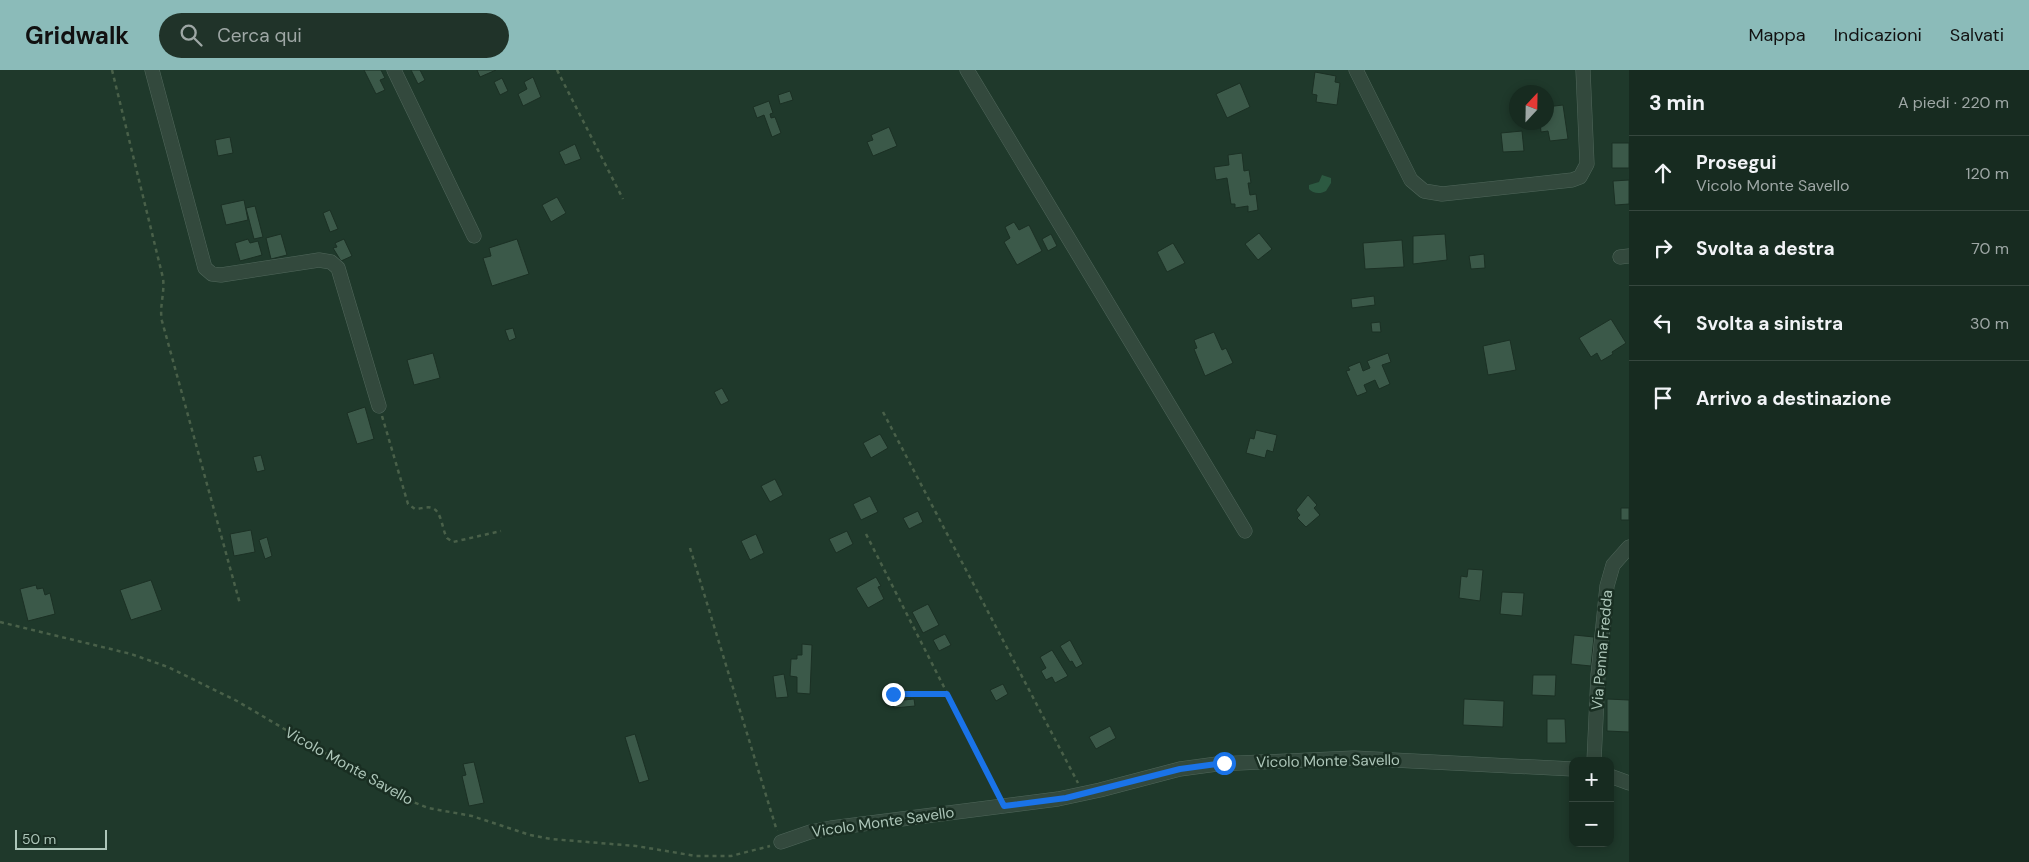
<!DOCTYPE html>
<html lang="it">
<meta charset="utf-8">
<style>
body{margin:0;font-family:"DM Sans",sans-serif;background:#203329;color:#f1f3f6}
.controls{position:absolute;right:15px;bottom:15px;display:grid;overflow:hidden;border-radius:10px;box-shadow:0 2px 8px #0003}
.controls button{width:45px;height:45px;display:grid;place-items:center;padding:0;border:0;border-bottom:1px solid #36473e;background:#172b20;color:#f1f3f6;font:25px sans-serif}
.compass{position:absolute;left:1509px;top:15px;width:45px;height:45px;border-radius:50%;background:#172b20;box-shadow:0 2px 8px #0003;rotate:22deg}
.scale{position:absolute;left:15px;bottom:12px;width:92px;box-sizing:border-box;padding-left:5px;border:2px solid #adc6b9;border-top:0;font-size:14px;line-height:18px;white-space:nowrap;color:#adc6b9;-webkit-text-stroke:4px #192e22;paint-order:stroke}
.stop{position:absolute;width:15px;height:15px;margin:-11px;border:4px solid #1a73e8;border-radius:50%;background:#fff}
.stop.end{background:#1a73e8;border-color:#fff;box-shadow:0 1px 5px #0008}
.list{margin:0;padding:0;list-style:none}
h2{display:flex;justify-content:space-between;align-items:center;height:65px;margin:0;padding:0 20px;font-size:21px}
h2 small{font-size:16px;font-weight:400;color:#9ea7a5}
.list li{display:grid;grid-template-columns:32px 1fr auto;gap:15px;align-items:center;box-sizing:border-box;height:75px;padding:0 20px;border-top:1px solid #36473e}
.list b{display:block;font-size:19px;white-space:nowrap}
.list p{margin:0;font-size:16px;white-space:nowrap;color:#9ea7a5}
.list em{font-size:16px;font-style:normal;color:#9ea7a5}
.icon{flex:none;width:28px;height:28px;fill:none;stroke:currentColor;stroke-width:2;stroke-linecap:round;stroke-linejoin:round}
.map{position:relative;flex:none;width:1629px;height:792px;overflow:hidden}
header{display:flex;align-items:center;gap:30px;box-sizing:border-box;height:70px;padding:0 25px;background:#8bbbb9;color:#111}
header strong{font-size:24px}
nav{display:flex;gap:28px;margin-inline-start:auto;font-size:18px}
.search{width:350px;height:45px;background:#203329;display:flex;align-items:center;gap:12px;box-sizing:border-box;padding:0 18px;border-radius:28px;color:#9ea7a5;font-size:19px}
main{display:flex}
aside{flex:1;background:#172b20}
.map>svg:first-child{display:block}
.water{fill:#2c5941}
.building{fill:#3b5949;stroke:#1b3024}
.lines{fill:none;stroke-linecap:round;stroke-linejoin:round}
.minor-casing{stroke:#50675b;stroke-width:15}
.path{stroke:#496049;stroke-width:2.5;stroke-dasharray:4 4;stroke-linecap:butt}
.minor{stroke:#33493d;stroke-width:14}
.route{stroke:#1a73e8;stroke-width:6}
.labels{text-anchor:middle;stroke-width:5;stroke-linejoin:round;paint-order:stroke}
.street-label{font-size:15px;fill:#adc6b9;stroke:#192e22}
</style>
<header>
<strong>Gridwalk</strong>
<div class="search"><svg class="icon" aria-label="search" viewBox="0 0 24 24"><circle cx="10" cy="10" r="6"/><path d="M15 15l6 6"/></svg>Cerca qui</div>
<nav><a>Mappa</a><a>Indicazioni</a><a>Salvati</a></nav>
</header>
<main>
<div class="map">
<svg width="1629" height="792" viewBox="0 0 1629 792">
<rect width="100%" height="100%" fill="#1f392b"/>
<path class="water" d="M1322 105 1331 108V113L1326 121C1321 124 1313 124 1309 119V115L1319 112Z"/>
<path class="building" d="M364 0H381L385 8 380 10 385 20 376 24Z
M411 0H420L425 10 418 14Z
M477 0H496L480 7Z
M1315 2 1336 6 1335 12 1340 13 1337 35 1316 32 1317 25 1312 24Z
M533 7 541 27 523 36 518 24 527 19 524 12Z
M502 8 508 21 500 25 494 12Z
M1240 13 1250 37 1227 48 1216 24Z
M790 21 793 30 780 34 778 25Z
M769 31 773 43 770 44 771 48 775 47 781 63 772 67 764 45 757 48 753 37Z
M1563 35 1568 69 1550 71 1548 61 1541 62 1540 52H1546V37Z
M889 57 897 76 873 86 867 72 873 70 871 65Z
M1522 61 1524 81 1503 82 1501 63Z
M230 67 233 83 218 86 215 70Z
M1612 73H1629V98H1612Z
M575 74 581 89 565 95 559 82Z
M1242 83 1244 101 1249 100 1251 113H1248L1250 125 1256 124 1258 140 1248 142V136L1235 138V134H1231L1227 108 1216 110 1214 97 1229 95 1228 85Z
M1629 110V134L1615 135 1613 111Z
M557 127 566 143 551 152 542 135Z
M244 130 248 150 226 155 221 135Z
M255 136 263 167 254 169 246 138Z
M330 140 338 159 330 162 323 143Z
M1014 152 1019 160 1029 155 1042 181 1017 195 1004 172 1010 168 1005 157Z
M1259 163 1272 179 1258 190 1245 174Z
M281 164 287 185 271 189 266 168Z
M1051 164 1057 176 1048 181 1042 169Z
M1445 164 1447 190 1413 194V166Z
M248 169 250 173 258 171 262 185 240 191 235 173Z
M344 169 352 186 341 191 333 178 337 177 335 173Z
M517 169 529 204 492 216 483 188 491 186 489 178Z
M1402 170 1404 197 1365 199 1363 173Z
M1173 173 1185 193 1167 202 1157 182Z
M1484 184 1485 198 1471 199 1469 186Z
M1374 226 1375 235 1352 238 1351 229Z
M1611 249 1626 273 1612 282 1613 284 1601 291 1597 283 1591 287 1579 268Z
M1380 252 1381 262H1372L1371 253Z
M513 258 516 268 509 271 505 260Z
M1214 262 1222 280 1226 278 1233 293 1205 306 1194 279 1197 278 1194 270Z
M1510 270 1516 300 1488 305 1483 276Z
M433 283 440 308 414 315 407 290Z
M1388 283 1391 292 1382 295 1390 314 1379 319 1375 310 1364 315 1367 322 1357 326 1346 301 1350 300 1348 297 1360 292 1363 301 1370 298 1367 291Z
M722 318 729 331 721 335 714 322Z
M365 337 374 369 357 374 347 343Z
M1256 360 1277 365 1273 382 1267 380 1265 388 1246 383 1250 368 1254 369Z
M880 364 888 378 871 388 863 373Z
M261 385 265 400 257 402 253 387Z
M775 409 783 425 770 432 761 416Z
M1308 425 1317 435 1314 438 1320 445 1306 457 1297 448 1300 445 1296 440Z
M870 426 878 442 861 450 853 434Z
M1621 438H1629V450H1621Z
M918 441 923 452 909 459 903 448Z
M251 460 255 482 234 486 230 464Z
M847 461 853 474 836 483 829 469Z
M756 464 764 483 750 490 741 471Z
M267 467 272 486 265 489 259 470Z
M1468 499 1483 500 1480 531 1459 528 1461 506 1467 507Z
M876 507 881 516 878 517 884 529 868 538 856 518Z
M151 510 162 540 131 550 120 520Z
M36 515 37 519 43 518 45 525 50 523 55 544 28 551 20 519Z
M1502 522 1524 523 1522 546 1500 544Z
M928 534 939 555 923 563 912 542Z
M945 564 951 575 939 581 933 570Z
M1574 565 1594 567 1591 596 1571 594Z
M1070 570 1083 594 1076 598 1072 591 1070 592 1060 576Z
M802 574 812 575 810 624 797 623V607L790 606 791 589H797V585H802Z
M1052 580 1068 606 1055 613 1052 607 1046 610 1041 601 1046 598 1040 587Z
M784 604 788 627 776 628 773 606Z
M1533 605H1556L1555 626 1532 625Z
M1003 614 1008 624 996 631 990 620Z
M914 629 915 636 894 638 893 631Z
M1464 629 1504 631 1503 657 1463 655Z
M1607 629 1629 630V662L1607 661Z
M1547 649H1565L1566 673H1547Z
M1110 656 1116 668 1096 679 1089 667Z
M635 664 649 710 639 713 625 667Z
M474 692 484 733 469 736 462 706 466 705 463 694Z"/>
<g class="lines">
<g class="minor-casing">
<path id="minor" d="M152 0 205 198 212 204 221 205 319 190 331 192 338 198 379 336
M394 0 474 166
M967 0 1245 461
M1356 0 1411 110 1424 121 1442 124 1572 110 1580 107 1587 94 1583 0
M1620 187 1629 186
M1594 691 1598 605 1607 516 1613 495 1629 477
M1610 706 1629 713
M781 772 810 762 831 758 1058 729 1100 720 1180 699 1217 694 1354 688 1573 699"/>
</g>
<path class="path" d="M112 0 163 208C165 223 159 237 162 251L240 534
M557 0 623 129
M883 342 1078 713
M382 346 408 434 415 439C421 439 427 436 432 438 442 441 442 460 447 468L453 472 501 461
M866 464 999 725
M690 478 777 761
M0 552 131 584 168 597 237 631 396 725 428 738 472 746 530 765 551 769 636 776 696 786H731L770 776
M893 624H947"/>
<use href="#minor" class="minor"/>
</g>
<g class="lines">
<path class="route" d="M893 624H947L1004 736 1066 728 1180 699 1224 693"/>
</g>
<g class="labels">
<g class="street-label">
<text transform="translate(1602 580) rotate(-85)" y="5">Via Penna Fredda</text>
<text transform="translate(1328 691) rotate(-1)" y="5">Vicolo Monte Savello</text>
<text transform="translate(349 696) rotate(29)" y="5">Vicolo Monte Savello</text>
<text transform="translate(883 752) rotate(-8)" y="5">Vicolo Monte Savello</text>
</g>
</g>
</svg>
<div class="controls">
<button>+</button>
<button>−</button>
</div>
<svg class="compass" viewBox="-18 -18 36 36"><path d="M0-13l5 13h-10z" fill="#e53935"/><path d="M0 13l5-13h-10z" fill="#9ea7a5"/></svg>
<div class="scale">50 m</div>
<div class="stop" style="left:1224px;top:693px"></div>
<div class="stop end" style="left:893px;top:624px"></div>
</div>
<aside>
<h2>3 min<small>A piedi · 220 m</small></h2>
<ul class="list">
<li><svg class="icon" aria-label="ahead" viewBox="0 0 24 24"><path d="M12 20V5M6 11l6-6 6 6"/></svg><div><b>Prosegui</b><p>Vicolo Monte Savello</p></div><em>120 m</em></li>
<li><svg class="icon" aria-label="right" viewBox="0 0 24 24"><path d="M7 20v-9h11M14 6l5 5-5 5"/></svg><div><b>Svolta a destra</b></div><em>70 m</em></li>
<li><svg class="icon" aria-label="left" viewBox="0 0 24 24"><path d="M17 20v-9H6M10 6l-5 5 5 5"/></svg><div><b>Svolta a sinistra</b></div><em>30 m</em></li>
<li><svg class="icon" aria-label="arrive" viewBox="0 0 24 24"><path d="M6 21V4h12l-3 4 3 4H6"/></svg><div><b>Arrivo a destinazione</b></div></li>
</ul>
</aside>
</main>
